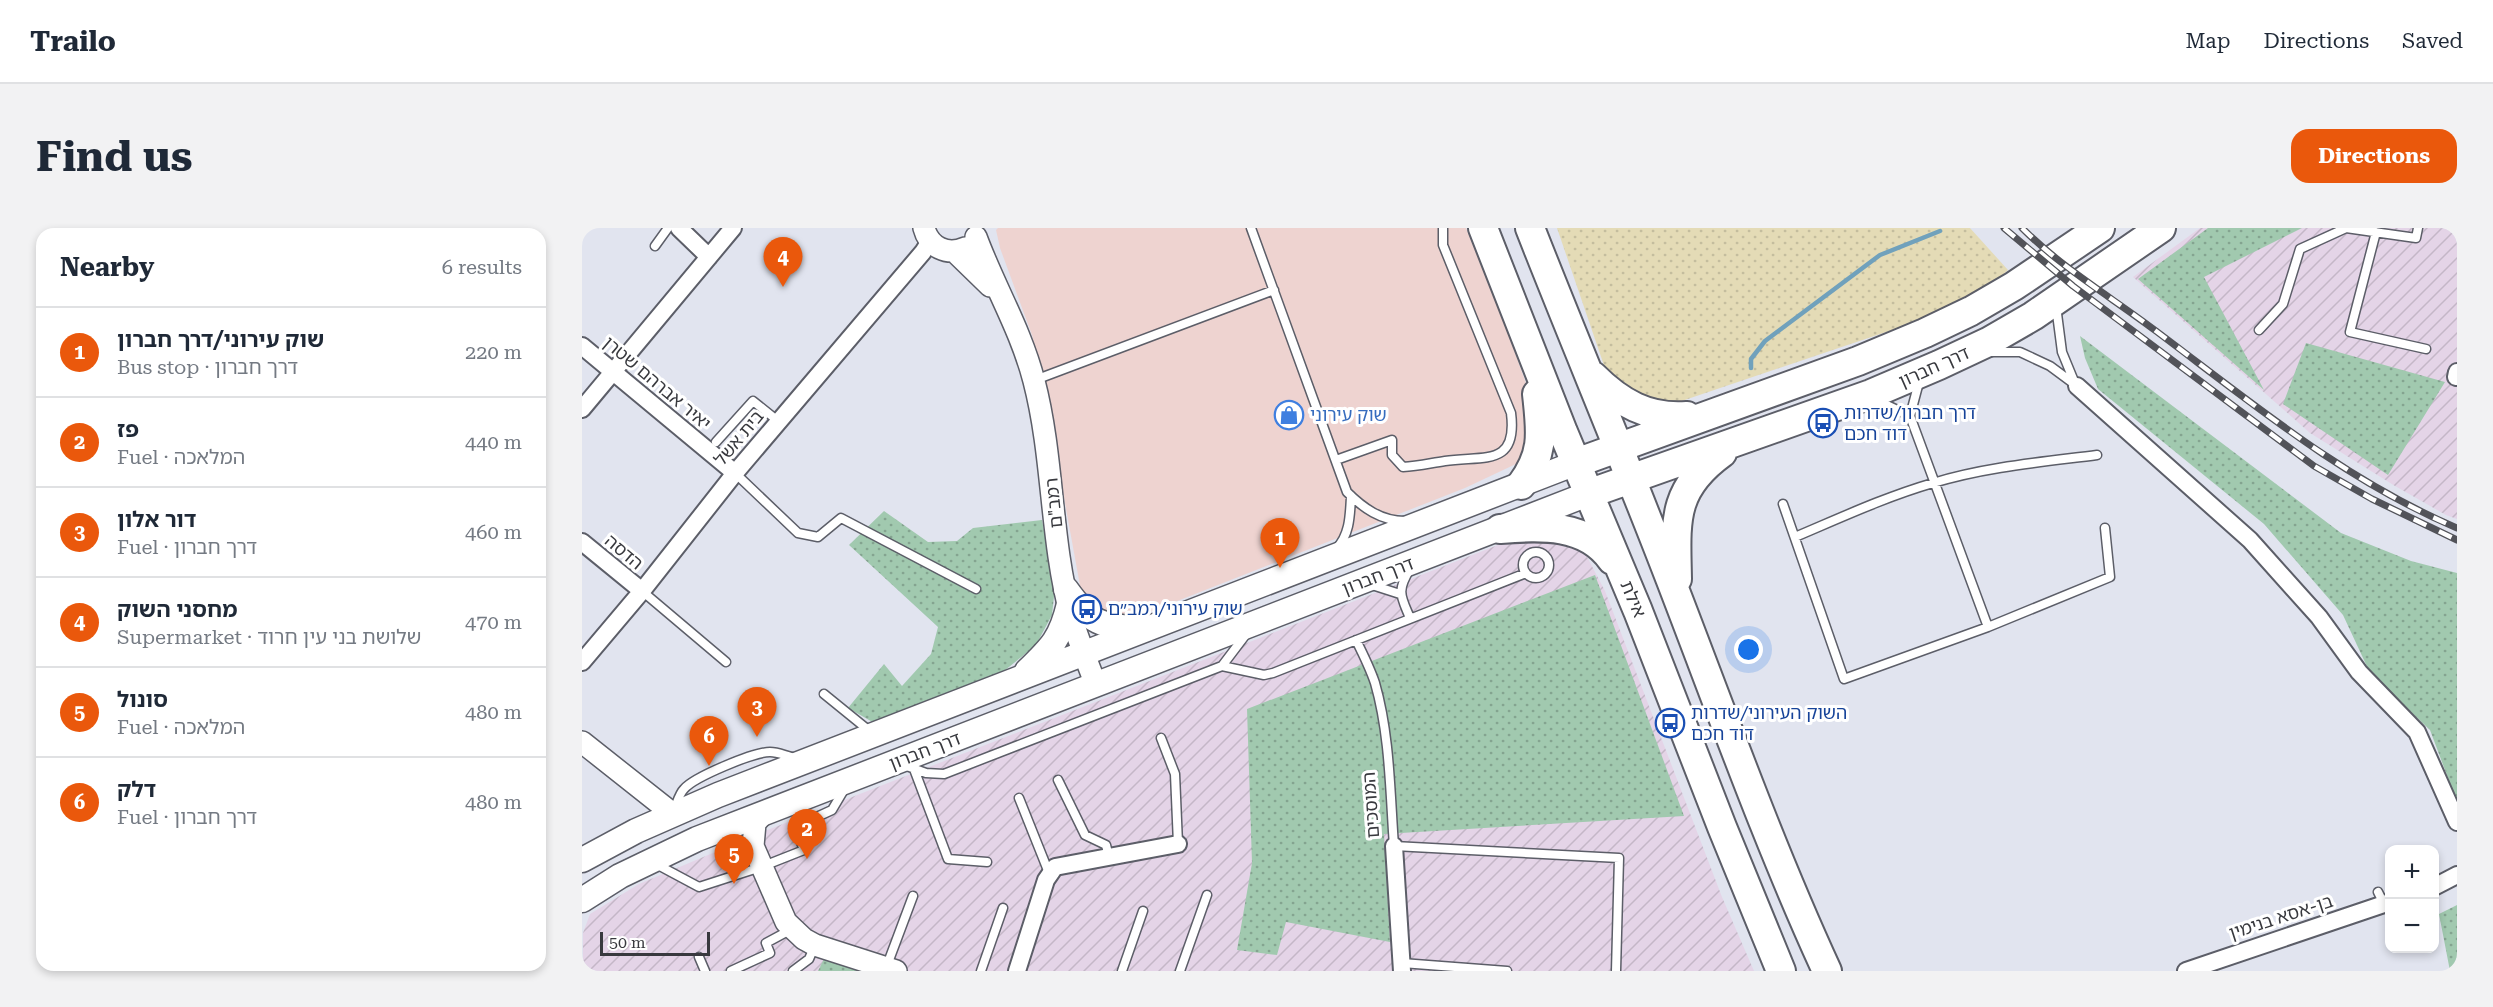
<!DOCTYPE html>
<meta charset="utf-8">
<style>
body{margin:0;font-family:"Roboto Serif","Noto Sans Hebrew",serif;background:#f2f2f3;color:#1f2937}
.controls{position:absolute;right:18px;bottom:18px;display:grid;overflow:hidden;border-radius:12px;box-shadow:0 3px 9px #0003}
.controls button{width:54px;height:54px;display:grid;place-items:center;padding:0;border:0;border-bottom:2px solid #e0e1e3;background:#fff;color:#1f2937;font:30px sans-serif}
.scale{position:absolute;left:18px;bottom:15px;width:110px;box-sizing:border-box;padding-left:6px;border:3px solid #38393e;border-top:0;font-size:16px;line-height:21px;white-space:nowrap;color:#38393e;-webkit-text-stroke:4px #fff;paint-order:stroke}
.you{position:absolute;left:1167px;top:422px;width:21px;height:21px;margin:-15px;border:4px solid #fff;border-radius:50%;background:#1a73e8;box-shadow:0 0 0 9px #1a73e833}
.badge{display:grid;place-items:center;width:39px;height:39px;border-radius:50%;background:#ea580c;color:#fff;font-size:20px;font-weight:700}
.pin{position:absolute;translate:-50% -50px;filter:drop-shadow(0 2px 3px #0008)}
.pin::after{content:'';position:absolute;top:32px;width:21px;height:18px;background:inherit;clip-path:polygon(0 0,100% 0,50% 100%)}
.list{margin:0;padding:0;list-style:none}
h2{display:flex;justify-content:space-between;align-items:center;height:78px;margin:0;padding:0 24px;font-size:26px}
h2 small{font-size:20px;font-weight:400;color:#747a83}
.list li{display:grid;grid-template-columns:39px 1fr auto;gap:18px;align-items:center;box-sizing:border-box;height:90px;padding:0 24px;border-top:2px solid #e0e1e3}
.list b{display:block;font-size:22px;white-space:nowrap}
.list p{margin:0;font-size:20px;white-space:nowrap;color:#747a83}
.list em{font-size:20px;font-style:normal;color:#747a83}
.map{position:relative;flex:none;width:1875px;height:743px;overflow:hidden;border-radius:18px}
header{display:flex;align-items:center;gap:36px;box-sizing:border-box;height:84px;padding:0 30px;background:#fff;border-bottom:2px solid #e0e1e3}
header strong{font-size:28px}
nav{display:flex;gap:33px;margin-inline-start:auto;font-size:21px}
.intro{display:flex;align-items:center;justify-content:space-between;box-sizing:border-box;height:144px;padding:0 36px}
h1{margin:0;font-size:42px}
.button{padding:15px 27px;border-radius:18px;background:#ea580c;color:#fff;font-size:21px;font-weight:700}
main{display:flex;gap:36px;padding:0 36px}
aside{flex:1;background:#fff;border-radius:18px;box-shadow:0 3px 9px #0003}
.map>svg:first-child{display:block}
.commercial{fill:#eed3d0}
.industrial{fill:url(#industrial-furrows)}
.grass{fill:url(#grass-dots)}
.sand{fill:url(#sand-dots)}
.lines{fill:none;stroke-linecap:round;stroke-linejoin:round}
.stream{stroke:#70a1bc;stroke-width:4.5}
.service-casing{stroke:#5c5e68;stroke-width:11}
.minor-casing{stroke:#5c5e68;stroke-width:20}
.tertiary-casing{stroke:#5c5e68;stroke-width:24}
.secondary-casing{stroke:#5c5e68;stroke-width:27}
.trunk-casing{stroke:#5c5e68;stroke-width:32}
.service{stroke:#fff;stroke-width:8}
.minor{stroke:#fff;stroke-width:16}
.tertiary{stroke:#fff;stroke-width:21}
.secondary{stroke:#fff;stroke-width:24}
.trunk{stroke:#fff;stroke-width:28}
.rail-casing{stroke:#525359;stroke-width:7}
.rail{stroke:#fff;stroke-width:4.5;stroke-dasharray:14;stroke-linecap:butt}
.labels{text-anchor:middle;stroke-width:6;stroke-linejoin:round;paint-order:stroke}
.street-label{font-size:18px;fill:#38393e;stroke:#fff}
.transit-label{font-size:18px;fill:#164399;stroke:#fff;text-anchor:start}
.shop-label{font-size:18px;fill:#366cbe;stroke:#fff;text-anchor:start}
</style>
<header>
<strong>Trailo</strong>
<nav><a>Map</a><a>Directions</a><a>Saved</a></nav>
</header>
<div class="intro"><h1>Find us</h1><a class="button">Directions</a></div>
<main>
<aside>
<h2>Nearby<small>6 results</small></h2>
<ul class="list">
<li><span class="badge">1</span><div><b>שוק עירוני/דרך חברון</b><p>Bus stop · דרך חברון</p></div><em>220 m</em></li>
<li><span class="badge">2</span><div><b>פז</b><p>Fuel · המלאכה</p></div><em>440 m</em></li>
<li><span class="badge">3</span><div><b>דור אלון</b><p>Fuel · דרך חברון</p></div><em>460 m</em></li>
<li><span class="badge">4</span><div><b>מחסני השוק</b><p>Supermarket · שלושת בני עין חרוד</p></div><em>470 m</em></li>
<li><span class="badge">5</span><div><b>סונול</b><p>Fuel · המלאכה</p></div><em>480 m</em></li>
<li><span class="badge">6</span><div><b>דלק</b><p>Fuel · דרך חברון</p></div><em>480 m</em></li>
</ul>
</aside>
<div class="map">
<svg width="1875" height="743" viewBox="0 0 1875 743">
<defs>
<pattern id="industrial-furrows" width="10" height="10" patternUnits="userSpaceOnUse" patternTransform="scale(1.5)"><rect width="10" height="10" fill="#e4d4e7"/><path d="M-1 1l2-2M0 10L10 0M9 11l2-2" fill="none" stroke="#c4b7c7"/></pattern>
<pattern id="grass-dots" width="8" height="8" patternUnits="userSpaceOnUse" patternTransform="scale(1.5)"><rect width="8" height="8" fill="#a1c9af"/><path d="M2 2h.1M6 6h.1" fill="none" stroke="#84a490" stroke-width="1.8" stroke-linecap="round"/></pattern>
<pattern id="sand-dots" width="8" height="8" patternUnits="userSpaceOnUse" patternTransform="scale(1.5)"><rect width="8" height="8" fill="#e4dbb6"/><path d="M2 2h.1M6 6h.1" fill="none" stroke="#c4bd9e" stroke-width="1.8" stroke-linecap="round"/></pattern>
</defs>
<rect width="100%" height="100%" fill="#e1e4ef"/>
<path class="commercial" d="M416 0H884L922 94 946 161 947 214 936 235 883 260 547 392 520 390 499 363 462 160 450 107 418 20 414 2Z"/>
<path class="industrial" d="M1618 0H1875V291L1864 287 1813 258 1728 205 1551 49Z
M939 308 1002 323 1023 363 1140 669 1172 743H1V705L8 686 57 656 183 603Z"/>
<path class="grass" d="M1626 0H1720L1622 49 1682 162 1556 51Z
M1498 108 1759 305 1829 333 1875 345V574L1848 502 1788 445 1761 387 1682 296 1516 161 1503 130Z
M1724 115 1863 154 1806 247 1701 176Z
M302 283 346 314 375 313 391 300 460 292 473 359 470 387 454 417 422 443 294 496 266 480 302 436 320 458 349 426 356 399 267 317Z
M1013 347 1102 588 802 606 808 714 704 694 695 727 655 722 670 635 665 481Z
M1875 677V743H1868L1857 686Z
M244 727 290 743H236Z"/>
<path class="sand" d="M975 0H1388L1426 42 1390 75 1079 180 1028 155Z"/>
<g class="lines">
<path class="stream" d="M1169 140V131L1183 113 1298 27 1358 3"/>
<g class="service-casing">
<path id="service" d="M669 0 765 264C781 280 799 293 823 293
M1764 0 1834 10 1836 0
M1794 4 1768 104 1844 121
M73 18 86 0
M1474 78 1480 124 1494 158
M1677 102 1701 76 1718 21 1764 0
M1408 124H1438L1468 138 1495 158
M453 152 692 62
M1337 154 1328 188 1406 399
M1289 175 1307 178 1328 188
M134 214 171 173 196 193
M754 232 810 212V227L821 239C836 238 849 235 863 233 900 227 936 240 929 185L861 17V0
M153 245 216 305 236 309 259 290 394 361
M1201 276 1262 451 1406 399 1528 349 1523 300
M1213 309C1258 290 1303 269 1351 255 1403 239 1460 234 1515 227
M754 321C768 307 768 287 769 268
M941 337a13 13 0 1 1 26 0a13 13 0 1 1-26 0Z
M790 357 818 366
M60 363 144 434
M828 390C819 368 814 364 828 341
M774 412C781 426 788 440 793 455 808 507 808 564 812 618L1037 630 1034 743
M640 438 682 447 691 445 944 345
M242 466 290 505
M579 510 593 546 596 616
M322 537 344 545 362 546 640 438 665 405
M332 541 366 631 405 634
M476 552 503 607 524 617 527 629
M437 570 467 645
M92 582C95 575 97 566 102 561 112 549 172 524 188 524 198 524 205 529 215 530
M74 636 117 659 179 639 222 622 213 599 250 582 263 560
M1796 664 1802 676
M117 729 123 743
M820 735 925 743
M304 740 331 668
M149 743 188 725 184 715 210 701
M211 743 227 731 233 717
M399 743 421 680
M540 743 561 683
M598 743 625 667"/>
</g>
<g class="minor-casing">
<path id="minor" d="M97 0 127 29
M0 118 153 245
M1874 149 1875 144
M1495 158 1668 312 1737 389 1777 444 1835 504 1875 594
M0 181 151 0
M0 314 60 363
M0 434 60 363 153 245 341 24 348 13
M812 618 820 743
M1852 659 1875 647
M435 743 464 652 473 639 596 616
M1604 743 1808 674"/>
</g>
<g class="tertiary-casing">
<path id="tertiary" d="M342 0C347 19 365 28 383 20
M394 9C412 58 439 102 452 153 472 230 468 311 489 388 496 411 505 434 514 457
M372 23 408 58
M0 514 91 586
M182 585 173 595 171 618 204 694 222 711 233 717 314 743"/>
</g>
<g class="secondary-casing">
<path id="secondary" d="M484 361C509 396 518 398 561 401
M445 443C470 419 479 410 487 376
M0 632 54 603 136 567 994 235
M0 672 38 648 115 611 1006 266"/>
</g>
<g class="trunk-casing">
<path id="trunk" d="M901 0 981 204 1056 383 1140 599 1199 743
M948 0C994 117 1043 233 1088 350 1139 482 1186 615 1245 743
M1011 148C1038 175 1066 191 1105 188
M994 235 1276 133 1343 105 1389 83 1432 58 1518 0
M939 257C963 225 959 204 955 166
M1006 266 1289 166 1357 137 1406 114 1451 88 1579 0
M918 301C959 298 1004 295 1030 332
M1095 351C1094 294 1089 262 1140 225"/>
</g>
<use href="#service" class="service"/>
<use href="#minor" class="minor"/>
<use href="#tertiary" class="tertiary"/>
<use href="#secondary" class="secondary"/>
<use href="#trunk" class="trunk"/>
<g class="rail-casing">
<path id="rail" d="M1422 0 1491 58 1732 238 1790 271 1875 312
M1440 0C1480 40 1529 69 1574 103 1670 175 1764 253 1875 300"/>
</g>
<use href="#rail" class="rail"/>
</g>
<defs>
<g id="shop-ring" transform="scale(1.5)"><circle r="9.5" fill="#fff" stroke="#3f7fe0" stroke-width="1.5"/><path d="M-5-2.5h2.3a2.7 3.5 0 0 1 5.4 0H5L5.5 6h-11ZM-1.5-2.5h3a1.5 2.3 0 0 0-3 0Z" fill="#3f7fe0"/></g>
<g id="bus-ring" transform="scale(1.5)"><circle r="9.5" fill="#fff" stroke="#1a4fb4" stroke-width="1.5"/><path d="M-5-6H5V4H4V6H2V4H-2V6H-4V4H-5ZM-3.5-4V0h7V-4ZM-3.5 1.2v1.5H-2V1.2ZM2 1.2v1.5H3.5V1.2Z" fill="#1a4fb4"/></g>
</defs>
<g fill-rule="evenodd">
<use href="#shop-ring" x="707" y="187"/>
<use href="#bus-ring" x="1241" y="195"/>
<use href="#bus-ring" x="505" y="381"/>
<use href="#bus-ring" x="1088" y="495"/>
</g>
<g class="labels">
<g class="street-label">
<text transform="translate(1352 139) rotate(-24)" y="6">דרך חברון</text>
<text transform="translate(75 155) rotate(40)" y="6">יאיר אברהם שטרן</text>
<text transform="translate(157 210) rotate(-50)" y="6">בית אשל</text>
<text transform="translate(472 275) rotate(-96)" y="6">רמב"ם</text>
<text transform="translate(42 324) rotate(40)" y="6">הדסה</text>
<text transform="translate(796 348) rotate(-21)" y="6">דרך חברון</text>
<text transform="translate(1051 371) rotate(67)" y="6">אילת</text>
<text transform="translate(343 523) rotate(-21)" y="6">דרך חברון</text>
<text transform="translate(789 577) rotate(-94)" y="6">המוסכים</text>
<text transform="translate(1699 689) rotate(-18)" y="6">בן-אסא בנימין</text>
</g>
<g class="transit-label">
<text x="1262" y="191">דרך חברון/שדרות<tspan x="1262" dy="21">דוד חכם</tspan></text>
<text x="526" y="387">שוק עירוני/רמב״ם</text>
<text x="1109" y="491">השוק העירוני/שדרות<tspan x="1109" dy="21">דוד חכם</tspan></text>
</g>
<g class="shop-label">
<text x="728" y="193">שוק עירוני</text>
</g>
</g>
</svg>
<div class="controls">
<button>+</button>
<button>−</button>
</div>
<div class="scale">50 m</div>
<div class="you"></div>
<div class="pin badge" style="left:698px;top:340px">1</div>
<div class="pin badge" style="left:225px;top:631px">2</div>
<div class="pin badge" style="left:175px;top:509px">3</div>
<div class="pin badge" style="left:201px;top:59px">4</div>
<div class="pin badge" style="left:152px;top:656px">5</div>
<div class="pin badge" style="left:127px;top:538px">6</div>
</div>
</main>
